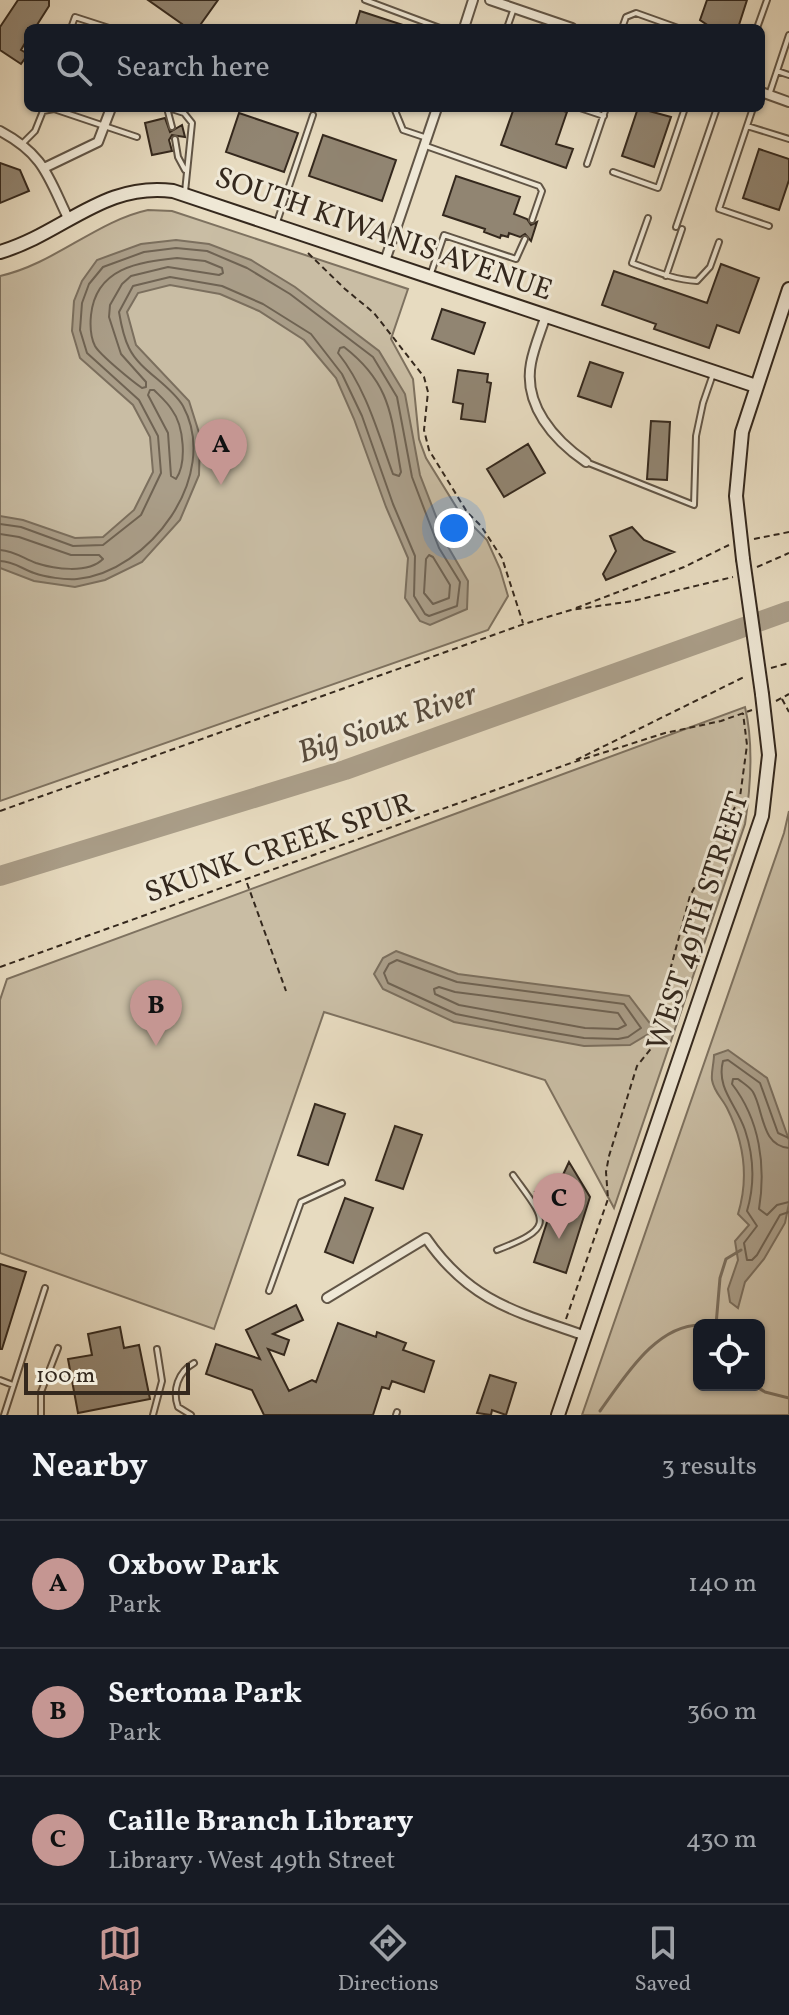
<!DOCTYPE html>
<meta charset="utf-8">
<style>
body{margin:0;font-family:Vollkorn,serif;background:#242831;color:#f1f3f6}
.controls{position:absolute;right:24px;bottom:24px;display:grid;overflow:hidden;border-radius:12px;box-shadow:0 2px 6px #0004}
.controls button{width:72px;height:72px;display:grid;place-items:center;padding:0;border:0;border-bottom:2px solid #363941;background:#171b24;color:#f1f3f6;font:40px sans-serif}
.scale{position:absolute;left:24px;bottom:20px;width:166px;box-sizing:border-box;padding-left:8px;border:4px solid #34281d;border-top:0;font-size:22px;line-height:28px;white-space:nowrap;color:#34281d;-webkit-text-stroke:6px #efe8d6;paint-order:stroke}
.you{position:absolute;left:454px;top:528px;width:28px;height:28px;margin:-20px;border:6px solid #fff;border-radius:50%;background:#1a73e8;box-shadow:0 0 0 12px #1a73e833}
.badge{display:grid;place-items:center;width:52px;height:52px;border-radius:50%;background:#c59692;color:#111;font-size:26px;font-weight:700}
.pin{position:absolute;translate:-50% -66px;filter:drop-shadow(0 2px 4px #0008)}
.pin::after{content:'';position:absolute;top:42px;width:28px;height:24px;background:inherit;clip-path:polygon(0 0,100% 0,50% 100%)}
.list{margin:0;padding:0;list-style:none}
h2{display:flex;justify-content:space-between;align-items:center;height:104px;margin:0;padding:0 32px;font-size:34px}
h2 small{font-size:26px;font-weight:400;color:#9ea1a6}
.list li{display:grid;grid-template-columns:52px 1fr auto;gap:24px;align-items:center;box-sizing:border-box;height:128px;padding:0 32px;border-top:2px solid #363941}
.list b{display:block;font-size:30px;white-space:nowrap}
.list p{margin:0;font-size:26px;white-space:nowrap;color:#9ea1a6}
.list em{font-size:26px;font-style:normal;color:#9ea1a6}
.icon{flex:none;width:44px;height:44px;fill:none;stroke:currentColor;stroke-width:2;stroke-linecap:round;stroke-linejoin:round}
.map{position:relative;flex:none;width:789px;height:1415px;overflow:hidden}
.search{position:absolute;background:#171b24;box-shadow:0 2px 6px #0004;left:24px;right:24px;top:24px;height:88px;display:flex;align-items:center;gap:20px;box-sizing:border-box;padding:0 28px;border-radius:12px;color:#9ea1a6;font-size:30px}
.sheet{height:488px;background:#171b24}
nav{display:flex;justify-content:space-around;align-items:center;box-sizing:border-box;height:112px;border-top:2px solid #363941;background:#171b24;font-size:22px;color:#9ea1a6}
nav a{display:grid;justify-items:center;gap:4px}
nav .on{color:#c59692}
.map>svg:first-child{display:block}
.green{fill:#c9bda4;stroke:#7e7260;stroke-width:2;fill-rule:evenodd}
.water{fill:#aa9e89;stroke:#7b6f5e;stroke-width:2}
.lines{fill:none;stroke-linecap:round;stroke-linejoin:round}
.shore{stroke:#6f6353;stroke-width:2}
.stream{stroke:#7b6f5e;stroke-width:3}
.river{stroke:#aa9e89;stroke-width:20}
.building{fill:#918572;stroke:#34281d;stroke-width:2}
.lane-casing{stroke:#615546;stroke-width:8}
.street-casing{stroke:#615546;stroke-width:12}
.secondary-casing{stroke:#34281d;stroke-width:16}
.path{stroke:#34281d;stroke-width:2;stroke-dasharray:6 4;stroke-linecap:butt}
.lane{stroke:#efe8d6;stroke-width:4}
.street{stroke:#efe8d6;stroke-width:8}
.secondary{stroke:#efe8d6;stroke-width:12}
.secondary-bridge-casing{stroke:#34281d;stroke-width:16;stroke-linecap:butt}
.secondary-bridge{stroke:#efe8d6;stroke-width:12}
.labels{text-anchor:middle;stroke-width:6;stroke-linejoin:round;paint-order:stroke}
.street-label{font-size:30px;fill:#34281d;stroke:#efe8d6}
.water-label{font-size:32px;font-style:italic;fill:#574b3d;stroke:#efe8d6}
</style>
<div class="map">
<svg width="789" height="1415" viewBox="0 0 789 1415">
<rect width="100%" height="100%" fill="#e7dbc0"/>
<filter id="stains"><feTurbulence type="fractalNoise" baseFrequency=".0025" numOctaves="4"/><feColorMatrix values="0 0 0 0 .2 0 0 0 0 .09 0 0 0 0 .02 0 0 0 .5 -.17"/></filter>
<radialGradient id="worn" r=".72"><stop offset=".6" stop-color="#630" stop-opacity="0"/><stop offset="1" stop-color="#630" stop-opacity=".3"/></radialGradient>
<path class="green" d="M148 210 172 211 408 289 391 339 413 379 419 439 426 458 460 513 487 540 500 569 508 596 488 630 0 801V276C54 264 97 221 148 210Z
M745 707C754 745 751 785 745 824L614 1208 545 1080 324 1012 214 1329 0 1253V1000L7 979Z
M789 811V1415H582L784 833ZM699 1325H759V1385H699Z"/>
<path class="water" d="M176 240 209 244 251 260 295 287 379 351 405 394 420 475 447 545 468 581 467 609 430 625 420 621 405 598 408 558 386 507 354 419 336 378 304 340 259 311 220 294 170 285 138 293 127 312 136 345 189 401 200 436 199 475 180 520 142 562 105 580 75 587 34 581 0 568V516L23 520 75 538 103 537 134 510 153 472 150 437 133 405 80 358 72 331 74 301 82 281 97 260 141 244Z
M396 951 458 974 629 996 655 1030 630 1045 584 1046 454 1022 383 989 374 974 383 958Z
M728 1050 767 1078 789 1140V1203L785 1223 764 1259 745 1282 738 1308 730 1302 728 1289 738 1260 735 1241 749 1225 738 1214C749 1178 744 1142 727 1108 722 1098 714 1092 712 1080 711 1072 714 1063 714 1055Z"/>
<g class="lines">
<path class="shore" d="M177 258 205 261 222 268 223 273 219 275 168 267 131 276 122 284 110 305 109 317 121 354 146 382V387L142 388C132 381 100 355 95 346 90 336 90 325 91 315 96 268 138 262 177 258Z
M340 348 344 347C392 384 391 417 401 472L399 476 393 474C378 433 366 388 338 353Z
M150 390H154C160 396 168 403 172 410 184 426 187 463 176 479L171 476 168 433 148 395Z
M0 524 21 527 73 546 103 545 141 515 161 473 158 436 139 400 87 353 80 330 82 303 89 284 103 267 144 252 176 248 207 251 247 268 290 294 373 357 397 397 412 477 439 548 460 582 457 606 429 616 425 614 414 596 415 556 393 504 362 416 342 374 311 334 263 304 222 286 170 277 133 286 119 312C121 324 124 338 129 348 140 371 170 384 183 406 221 476 149 572 77 579 65 580 45 577 34 573 22 569 13 561 0 561
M0 534 19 537 71 555H99L103 559C88 574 54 569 36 563 23 558 14 551 0 550
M429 555 433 557 450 585 449 598 433 604 424 593 426 559Z
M397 960 457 982 624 1004 641 1028 628 1037 618 1039 584 1038 531 1029 456 1014 388 983 384 973 389 964Z
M439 987 455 992 618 1013 626 1025 618 1029 585 1028 459 1005 435 994 434 989Z
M789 1138 778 1133 760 1083 728 1060 723 1061C716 1088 736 1104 745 1130 754 1157 755 1184 747 1211L757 1226 744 1243 747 1260H752L757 1255 780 1215 789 1212
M789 1148C761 1146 764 1111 753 1092 750 1087 743 1083 738 1079H733L732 1084C760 1120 766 1166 759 1209L767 1215 777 1205 789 1202"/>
<path class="stream" d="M716 1325 720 1278 726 1259 741 1250
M754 1385 765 1392 789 1398
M600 1411C624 1378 657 1322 704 1325"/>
<path class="river" d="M0 876 345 770 789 611"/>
</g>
<path class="building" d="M18 0H49V6L35 28H28V38L21 50 28 54 21 64 0 50V27Z
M148 0H218L198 28H179L182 24Z
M707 0H747L738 28H712L700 20Z
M360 11 406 26V28H355Z
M514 108H554L567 112 556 144 573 149 566 168 501 145Z
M638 108 671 117 654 167 622 156Z
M239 113 298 133 284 172 226 152Z
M165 118 170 132 182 125 185 137 172 135 169 140 172 151 152 155 145 123Z
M323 135 396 160 382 201 309 176Z
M759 149 789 159V180L779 210 743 198Z
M0 163 20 170 29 191 0 203Z
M456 176 520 197 514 214 527 219 531 225 537 222 531 241 525 234 520 237 509 233 508 237 501 235 500 238 484 232 485 229 443 215Z
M721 264 759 278 739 333 717 325 709 348 654 329 656 324 602 305 614 271 707 303Z
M442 309 485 323 474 354 432 339Z
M590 362 623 373 611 407 578 396Z
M458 370 488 374 487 382 491 383 485 422 461 419 463 404 453 402Z
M651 421 670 422 667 480 647 479Z
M528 444 545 473 504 497 487 469Z
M632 527 644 540 674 552 606 580 603 574 616 551 610 536Z
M315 1104 345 1114 328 1165 298 1155Z
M395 1126 422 1135 403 1189 376 1180Z
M569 1162 590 1197 566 1273 534 1262 549 1216 535 1192 562 1177Z
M345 1198 373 1208 353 1263 325 1252Z
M0 1264 26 1272 2 1349H0Z
M296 1305 303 1320 273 1334 289 1340 284 1355 268 1349 289 1391 312 1380 316 1382 338 1323 376 1337 377 1332 406 1343 403 1350 434 1361 424 1392 392 1381 389 1389 382 1387 373 1415H264L252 1390 206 1374 216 1344 260 1359 246 1330Z
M120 1327 124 1348 139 1345 150 1399 78 1413 68 1359 92 1355 88 1334Z
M490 1375 516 1383 506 1415 492 1410 491 1415 477 1413Z"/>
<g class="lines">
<g class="lane-casing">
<path id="lane" d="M365 0 440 28
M71 28 75 17 109 28
M507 28 514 8
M622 28 626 17 636 13 678 28
M757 28 767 0
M777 71 789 75
M769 95 789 35
M167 108 172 127
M169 108 184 113 192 123 185 192
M394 108 403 130 427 138
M580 108 604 116
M753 108 719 209 769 226
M747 126 789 139
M175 139 178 157 185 170
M23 143 35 131 43 111 54 109 137 137
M426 146 539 186 542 191 532 220
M587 164 606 108
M613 172 658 188 685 108
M648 218 632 263C654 271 675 280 697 281L710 267 719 242
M277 222 313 115
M676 227 717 108
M430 276 444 235 516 259 525 239
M666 276 682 229
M586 462 694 505 696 436 703 403 713 374
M497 1250C557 1227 546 1221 513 1175
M269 1291 301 1202 342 1183
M0 1380 13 1385
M4 1415 45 1288
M41 1415V1392L58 1348
M153 1415 162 1381 157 1349
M191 1415 178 1407C172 1390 178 1372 194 1363
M396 1415 397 1412"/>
</g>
<g class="street-casing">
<path id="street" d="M490 0 572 28
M464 28 473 0
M761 92 789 102
M0 131C45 155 48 177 69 220
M44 168 98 142 111 108
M385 261 437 108
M546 315C541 331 534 347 531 363 523 405 554 440 586 462
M327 1298 426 1238C470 1302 517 1312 586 1336"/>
</g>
<g class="secondary-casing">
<path id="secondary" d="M0 252C64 233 103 182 173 191L756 386
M743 559 736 496 742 432 789 289
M558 1415 762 816 769 755 762 694"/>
</g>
<path class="path" d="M308 253 345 289 374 313 424 377 428 392 424 430 429 450 467 512 481 526 502 558 523 623
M754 539 789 532
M757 567 789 553
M576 608 684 567 729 545
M771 668 789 663
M782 699 789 712
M776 701 789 694
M576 760 746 676
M0 811 524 624 571 610 633 601 733 577
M247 883 286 991
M0 967 571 763 665 733 721 721 752 710
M566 1319 608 1199 606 1172 609 1156 637 1066 658 1040 662 1029 665 989 690 896 740 797 747 745 743 713"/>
<use href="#lane" class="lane"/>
<use href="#street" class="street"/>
<use href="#secondary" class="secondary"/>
<g class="secondary-bridge-casing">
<path id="secondary-bridge" d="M743 559 762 694"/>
</g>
<use href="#secondary-bridge" class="secondary-bridge"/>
</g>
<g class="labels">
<g class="street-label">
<text transform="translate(384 233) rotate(19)" y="10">SOUTH KIWANIS AVENUE</text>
<text transform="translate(279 847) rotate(-19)" y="10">SKUNK CREEK SPUR</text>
<text transform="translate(697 921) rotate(-72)" y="10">WEST 49TH STREET</text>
</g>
<g class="water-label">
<text transform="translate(387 722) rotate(-19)" y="11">Big Sioux River</text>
</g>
</g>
<rect width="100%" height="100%" filter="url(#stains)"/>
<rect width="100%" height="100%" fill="url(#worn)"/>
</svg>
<div class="controls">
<button><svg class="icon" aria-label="locate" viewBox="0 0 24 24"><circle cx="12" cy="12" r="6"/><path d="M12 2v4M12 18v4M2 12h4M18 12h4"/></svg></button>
</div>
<div class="scale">100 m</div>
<div class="you"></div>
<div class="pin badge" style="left:221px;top:485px">A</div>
<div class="pin badge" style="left:156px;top:1046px">B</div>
<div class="pin badge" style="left:559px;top:1239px">C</div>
<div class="search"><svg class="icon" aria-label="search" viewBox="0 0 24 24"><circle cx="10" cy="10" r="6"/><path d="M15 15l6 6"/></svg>Search here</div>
</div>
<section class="sheet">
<h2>Nearby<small>3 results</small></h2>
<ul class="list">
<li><span class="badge">A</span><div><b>Oxbow Park</b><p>Park</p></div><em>140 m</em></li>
<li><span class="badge">B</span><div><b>Sertoma Park</b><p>Park</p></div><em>360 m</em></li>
<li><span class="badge">C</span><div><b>Caille Branch Library</b><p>Library · West 49th Street</p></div><em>430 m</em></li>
</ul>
</section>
<nav>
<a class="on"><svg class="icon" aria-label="map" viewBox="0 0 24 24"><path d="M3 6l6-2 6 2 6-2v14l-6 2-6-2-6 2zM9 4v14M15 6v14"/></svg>Map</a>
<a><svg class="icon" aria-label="directions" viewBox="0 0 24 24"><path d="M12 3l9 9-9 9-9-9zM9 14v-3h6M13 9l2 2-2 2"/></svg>Directions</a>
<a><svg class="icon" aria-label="saved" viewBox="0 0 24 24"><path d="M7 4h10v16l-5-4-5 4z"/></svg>Saved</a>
</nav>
